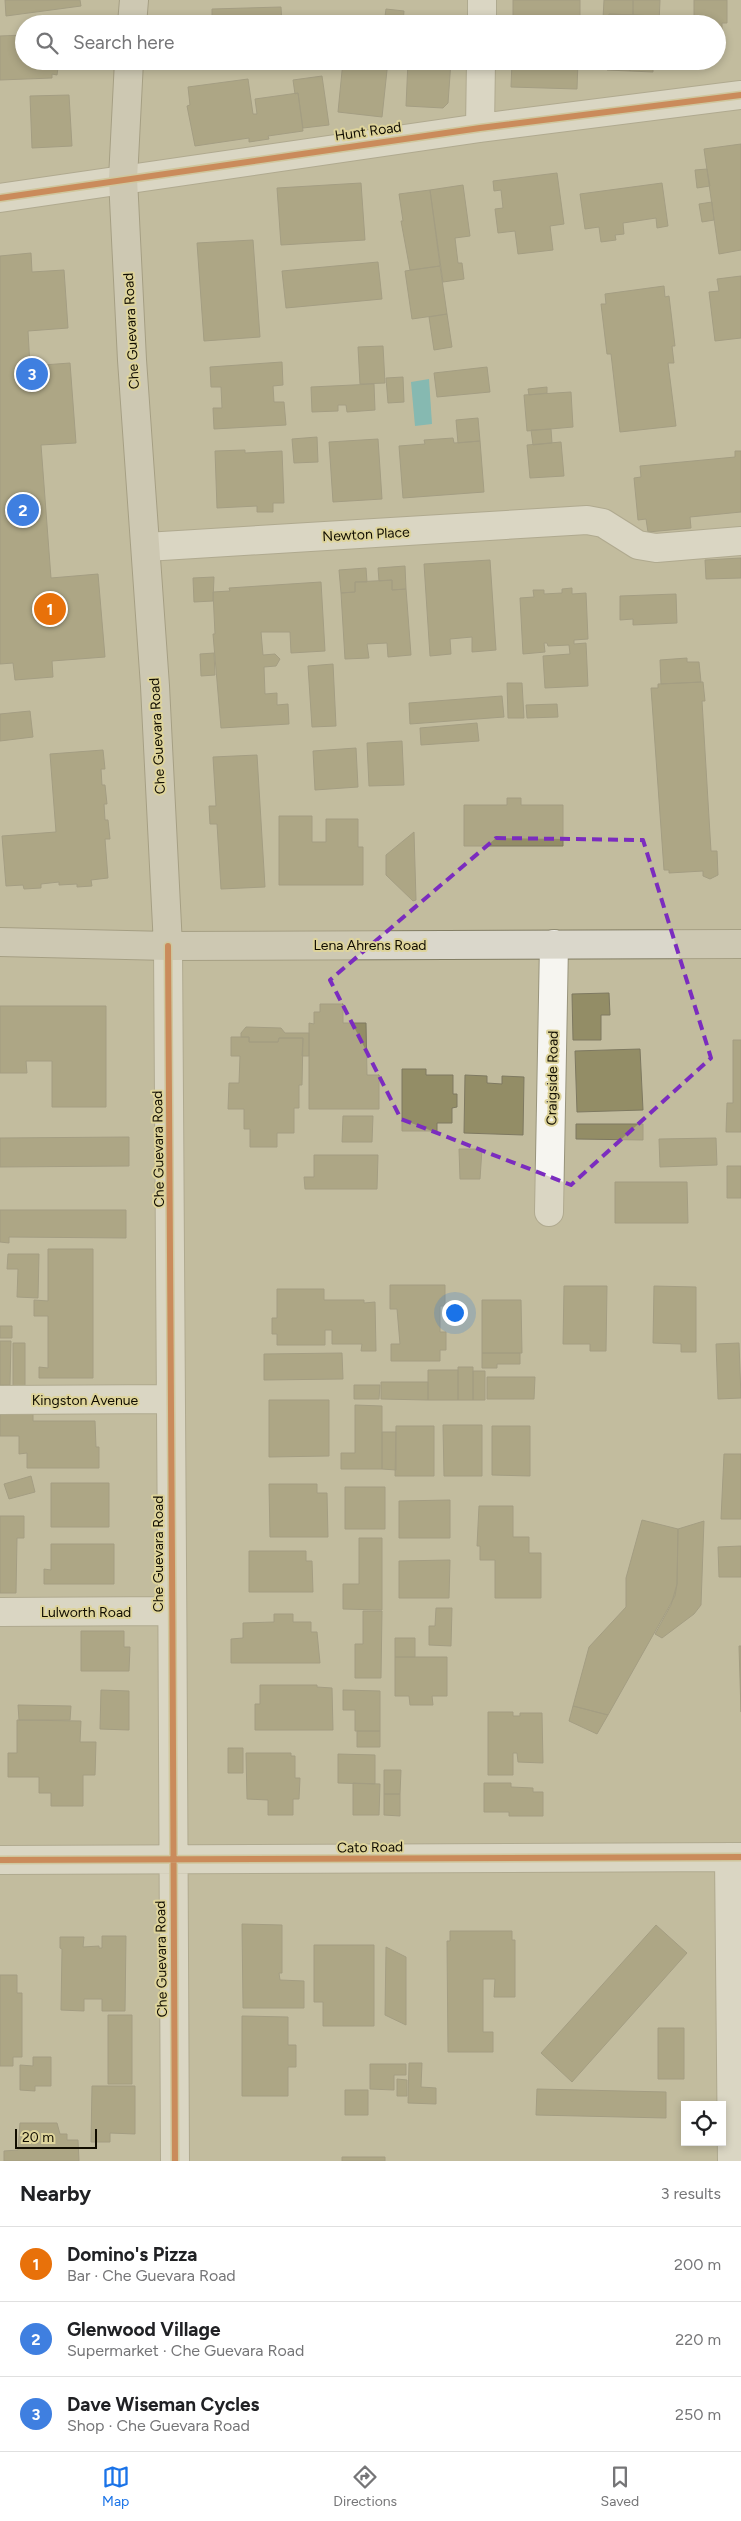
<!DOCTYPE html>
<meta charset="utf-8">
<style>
body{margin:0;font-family:Figtree,sans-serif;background:#f6f6f6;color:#202124}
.controls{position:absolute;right:15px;bottom:15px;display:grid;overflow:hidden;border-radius:0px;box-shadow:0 2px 8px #0003}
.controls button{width:45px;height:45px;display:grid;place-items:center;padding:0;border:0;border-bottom:1px solid #e0e0e0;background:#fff;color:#202124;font:25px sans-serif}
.scale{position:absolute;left:15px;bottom:12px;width:82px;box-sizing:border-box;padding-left:5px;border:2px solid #110d00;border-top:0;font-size:14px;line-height:18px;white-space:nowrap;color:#110d00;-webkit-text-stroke:4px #ded49b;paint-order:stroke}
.you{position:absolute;left:454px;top:1312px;width:18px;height:18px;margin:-12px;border:4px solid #fff;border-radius:50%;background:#1a73e8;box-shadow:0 0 0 8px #1a73e833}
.badge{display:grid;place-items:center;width:32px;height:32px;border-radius:50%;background:#1a73e8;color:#fff;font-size:16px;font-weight:700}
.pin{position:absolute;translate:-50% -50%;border:2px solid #fff;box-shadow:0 1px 5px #0006}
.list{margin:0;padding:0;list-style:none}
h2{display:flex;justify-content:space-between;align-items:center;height:65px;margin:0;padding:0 20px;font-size:21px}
h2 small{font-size:16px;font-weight:400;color:#757577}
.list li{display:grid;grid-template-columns:32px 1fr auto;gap:15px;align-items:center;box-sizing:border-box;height:75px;padding:0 20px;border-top:1px solid #e0e0e0}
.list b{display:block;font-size:19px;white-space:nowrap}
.list p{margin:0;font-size:16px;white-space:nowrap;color:#757577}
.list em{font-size:16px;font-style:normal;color:#757577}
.icon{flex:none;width:28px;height:28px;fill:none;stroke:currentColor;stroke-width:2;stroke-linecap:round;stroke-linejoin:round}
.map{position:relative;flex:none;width:741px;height:2161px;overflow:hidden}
.search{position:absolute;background:#fff;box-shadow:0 2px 8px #0003;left:15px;right:15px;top:15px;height:55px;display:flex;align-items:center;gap:12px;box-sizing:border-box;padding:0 18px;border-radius:28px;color:#757577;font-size:19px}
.sheet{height:290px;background:#fff}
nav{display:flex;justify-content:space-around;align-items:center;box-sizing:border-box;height:70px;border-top:1px solid #e0e0e0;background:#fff;font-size:14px;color:#757577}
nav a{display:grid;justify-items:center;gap:2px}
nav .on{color:#1a73e8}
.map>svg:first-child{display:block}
.water{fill:#3cb6c7}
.building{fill:#938d66;stroke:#7e7961}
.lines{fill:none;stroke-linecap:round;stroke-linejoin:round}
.minor-casing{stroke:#98947c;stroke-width:30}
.major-casing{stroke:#827d63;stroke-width:30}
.minor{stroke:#f6f5f0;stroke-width:28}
.major{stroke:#dad7cb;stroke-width:28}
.cycleway-casing{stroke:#ded49b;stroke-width:9}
.cycleway{stroke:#d2510b;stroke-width:6}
.marked{fill:none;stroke:#7b2cbf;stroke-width:4;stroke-dasharray:10 6;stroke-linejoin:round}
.labels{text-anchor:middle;stroke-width:4;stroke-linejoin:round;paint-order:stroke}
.street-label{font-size:14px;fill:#110d00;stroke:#ded49b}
</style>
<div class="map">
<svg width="741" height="2161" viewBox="0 0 741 2161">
<rect width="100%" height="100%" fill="#c2bc9e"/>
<path class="water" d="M429 379 432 424 415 426 411 382Z"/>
<path class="building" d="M5 0H80L81 6 6 16Z
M513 0H580V24H513Z
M604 0H633V15L609 14V19H603Z
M633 0H660L659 24H654L655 16 633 15Z
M694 0H727V23H722V37L717 36V24H694Z
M281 7 282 24H212V9Z
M386 9 404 11 403 24H384Z
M609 14 633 15 632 24H609Z
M633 15 655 16 654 24H632Z
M24 35V61H59L57 75 52 74V78L0 80V36Z
M202 61H283V63L202 66Z
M343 61H388L382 117 338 112Z
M408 61H451L448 103 443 108 406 106Z
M512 61H578L577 89 511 87Z
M607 61H631L630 71 607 70Z
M631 61H653V72L630 71Z
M322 76 329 125 303 128 298 93 295 94 293 80Z
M248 79 253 114H257L255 99 298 93 303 131 268 136 269 139 249 142V138L195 146 187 106 190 105 188 87Z
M69 95 72 146 32 148 30 96Z
M741 144V250L719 254 704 149Z
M707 169 710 186 697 188 695 170Z
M557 173 564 224 550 226 553 250 518 254 515 231 498 233 495 209 503 208 501 190 494 191 493 181Z
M361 183 365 240 281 245 277 188Z
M662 183 668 226 657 228 656 218 623 223 624 234 615 235 616 240 601 242 599 227 585 229 580 194Z
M463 185 470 236 455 238 458 263H462L464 279 443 282 430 190Z
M430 190 440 266 410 270 401 221H403L399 194Z
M712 202 714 220 702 222 699 204Z
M253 240 260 337 204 341 197 243Z
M31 253 32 272 64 270 68 328 28 331 30 366 70 363 76 443 41 445 51 578 98 574 105 657 52 661 53 677 15 680 13 663 0 664V256Z
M378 262 382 299 286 308 282 271Z
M440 266 447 314 412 319 405 271Z
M741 276V338L715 341 709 292 719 291 717 279Z
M664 286 665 297 669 296 675 346H672L674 363H668L676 426 620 432 611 354H607L601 304H606L605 294Z
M447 314 452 347 434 350 429 317Z
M383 346 385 383 360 384 358 347Z
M282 362 283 385 273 386 274 402H284L286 425 214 429 213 408H222L221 387H211L210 367Z
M487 367 490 392 437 397 434 373Z
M403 377 404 402 388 403 386 378Z
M374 384 375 410 347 412 346 405H338V411L312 412 311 387Z
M547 387V393L529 395 528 389Z
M571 392 573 427 527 431 524 395Z
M478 418 480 441 458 443 456 420Z
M551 429 552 443 533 445 531 430Z
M317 437 318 462 294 463 292 439Z
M453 438 454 443 480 441 484 492 403 498 399 446 425 444 424 440Z
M378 439 382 499 333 502 329 442Z
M561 442 564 476 530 478 527 445Z
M245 450V453L282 451 284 503H273V512H257V506L217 508 215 451Z
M735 451H741V512L690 517 691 528 648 532 646 519 638 520 634 478 641 477 640 466 735 457Z
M741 558V578L706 579 705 560Z
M490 560 496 650 472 652V637L450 639 451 654 430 656 424 564Z
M405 566 406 589 392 590V580L379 581 378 568Z
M366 568 367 582H355V592L341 593 339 570Z
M214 577 213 601 194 602 193 578Z
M392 580V590L406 589 411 655 388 657 387 643 367 644 369 658 345 659 341 593 355 592V582Z
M321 582 325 651 291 653 290 632H261L263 655 275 654 280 659 276 666 264 667 265 694 277 693V705L288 704 289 724 221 728 213 634H215L213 592 230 591 229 588Z
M572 588V594L586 593 588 639 574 640V644L586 643 588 686 545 688 543 656 570 654 569 645 548 646 547 643H544L545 652 523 654 520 598 534 597 533 590H544V594L562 593V589Z
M676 594 677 623 633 625V619L620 620V596Z
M214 653 215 675 201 676 200 654Z
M687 658V662H699L701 682 661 684 660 660Z
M333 664 336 726 312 727 308 666Z
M703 682 705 701H702L711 851H717L718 875 710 879 703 876V871L669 873V870H664L651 688H658V684Z
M507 683H522L524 718H508Z
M502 696 504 717 410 724 409 703Z
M557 704 558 717 527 718 526 705Z
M30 711 33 737 0 741V714Z
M477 723 479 741 421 745 420 728Z
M402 741 404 785 369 786 367 743Z
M356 748 358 787 315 790 313 751Z
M103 750 105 769H101L102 785H105L107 804H104L105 820H108L110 839H105L108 878 91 880 92 886 77 887V884L59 885V882L41 884V888L24 889 23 885 6 886 2 836 56 832 50 754Z
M257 755 265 887 221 889 217 824H210L209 806H216L213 757Z
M507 798H521V805H563V846H464V805H507Z
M279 816H312V842H326V819H358V847H363V885H279Z
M414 832 416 900 413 901 386 875V855Z
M609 993 610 1015H601V1040H573L572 994Z
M320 1004H343V1023H366L367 1075H379V1109H309V1023L314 1024V1012H320Z
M0 1006H106V1107H52V1061H26L27 1073H0Z
M246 1027 281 1028 285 1033H309V1056H302L303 1038H279L278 1042H249V1037H241V1033Z
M231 1037H249V1042H278L279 1038H303L302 1085H299V1108H294V1133H277V1147H250V1129H244V1109H228L229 1083H239L240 1056H231Z
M733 1040H741V1132H726L727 1103H733Z
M640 1049 643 1110 577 1112 575 1051Z
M402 1069H426V1075H453V1094H457V1107L452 1108V1123H437V1131H402Z
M465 1075 487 1076V1083L502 1084V1076L524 1077 523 1135 464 1133Z
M343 1116H373L372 1142H342Z
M576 1124H643V1140L576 1139Z
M129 1137V1166L0 1167V1138Z
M716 1138 717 1165 660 1167 659 1139Z
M459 1149H482L480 1179H460Z
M314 1155H378L377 1189H305L304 1177H314Z
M727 1166H741V1198H727Z
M615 1182H687L688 1223H615Z
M0 1210H126V1238L9 1237V1243L0 1242Z
M48 1249H93V1378H39V1367L48 1368V1316H34V1300L48 1301Z
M8 1254H39L38 1298 17 1297 18 1269H7Z
M390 1285H445V1306H440V1332H446V1350H440V1361H391V1344H400L397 1309H390Z
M564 1286H607L606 1351H590V1344H563Z
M654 1286 696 1287V1352H681V1344L653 1343Z
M277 1289H324V1300H364V1303L375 1302 376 1351H361L362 1344H332V1330H325V1345H277V1334H272V1318H277Z
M482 1300H521L522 1353H482Z
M0 1326H12V1338H0Z
M0 1341H11L10 1385H0Z
M13 1343H25V1391L13 1392Z
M739 1343 741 1398 718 1399 716 1344Z
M342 1353 343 1379 264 1380V1354Z
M482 1353H520V1364H497V1368H482Z
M458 1367H473V1400H458Z
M428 1370H458V1400H428Z
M473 1371H485V1400H473Z
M487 1377H535L534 1399H487Z
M381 1382H428V1400L381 1399Z
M354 1385H380L379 1399H354Z
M269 1400H329V1456L269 1457Z
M355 1405 382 1406V1469H341V1453H355Z
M0 1409H33V1421H95L96 1447H99V1468H27V1453L19 1454V1436H0Z
M443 1425H482V1476H444Z
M396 1426H434V1476H395Z
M492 1426H530V1476L492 1475Z
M382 1432H396V1470L382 1469Z
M724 1454H741V1519H721Z
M31 1476 35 1492 9 1499 4 1484Z
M51 1483H109V1527H51Z
M269 1484H317V1493H327L328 1537H270Z
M345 1487H385V1529H345Z
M450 1500V1538H399V1501Z
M479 1506H513V1537H529V1553H541V1598H495V1560H480V1546H477Z
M0 1516H24V1538H17L16 1593H0Z
M642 1520 678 1529 677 1584 675 1596 608 1715 573 1706 589 1647 626 1607V1578Z
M704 1521 701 1605 694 1614 662 1638 655 1634 671 1605 677 1584 678 1529Z
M359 1538H382V1610L343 1609V1584H359Z
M51 1544H114V1584H44V1569L51 1570Z
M741 1546V1577H719L718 1547Z
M249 1551H306V1561H312L313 1592H249Z
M450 1560 449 1598H399V1561Z
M436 1608H452L451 1646 429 1645V1626H435Z
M363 1611H382L381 1678H355V1644H363Z
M274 1614H293V1622H311V1632H317L320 1663H231V1639L243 1638V1623L274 1622Z
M81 1631H124V1647H130L129 1671H81Z
M395 1638H415V1657H395Z
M739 1646H741V1712Z
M395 1657H447V1696H432L433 1705H410L409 1696H395Z
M260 1685H317V1687L332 1688 333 1730H255V1704H260Z
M101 1690 129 1691V1730L100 1729Z
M343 1690 380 1691V1731H355V1710H343Z
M18 1705 71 1706 70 1720H19Z
M573 1706 608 1715 597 1734 569 1721Z
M488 1712H513V1716H520V1713H542L543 1763 518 1762 517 1753H513V1775H488Z
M17 1720 81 1721 80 1742H96L95 1775H83V1806H51V1793H39V1777H8V1753H17Z
M357 1731H380V1747H357Z
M228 1748H243V1773H228Z
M246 1753H291V1756H295V1778H300L299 1799H293V1815H268V1800L247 1799Z
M338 1754 375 1755V1784L338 1783Z
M384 1770H401L400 1794H384Z
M353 1783 380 1784 379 1815H353Z
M484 1783H511V1787L533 1788V1792H543V1816H509V1812H484Z
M384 1794H400V1816L384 1815Z
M242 1924 282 1925V1973H279L280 1980 304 1981V2008H243Z
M656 1925 687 1953 572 2082 541 2053Z
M450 1931H512V1940H515V1997H494L495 1979H483V2032H493V2052H448L447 1941H450Z
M102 1936H126L125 2011H102V1999H84V2011L61 2010 62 1949 60 1948V1937H84L83 1947 99 1946V1948H102Z
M314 1945H374V2026H323V2002H314Z
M386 1947 406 1957V2025L385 2015Z
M0 1975H17V1993H22V2057H13V2066H0Z
M108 2015H132V2084H108Z
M242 2016 288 2017V2045H296V2067H288V2096H242Z
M658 2028H684V2079H658Z
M33 2057H51V2086H35V2091L20 2090V2065L33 2066Z
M409 2063H422L421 2087 436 2088V2104L408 2103Z
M370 2064H406V2075H394V2090L370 2089Z
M397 2079 407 2080V2096H397Z
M92 2086H135V2134L110 2133V2142H91Z
M537 2089 666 2092V2118L536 2115Z
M345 2090H368V2115H345Z
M20 2123H57L60 2134H67V2140H78L79 2161H4V2151L18 2150Z
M342 2157H385V2161H342Z"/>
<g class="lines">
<g class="minor-casing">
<path id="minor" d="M482 24V0
M480 128 481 61
M0 198 480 128 741 95
M146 547 587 520 603 523 638 545 656 548 741 541
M168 946C174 1351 171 1756 175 2161
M549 1212 554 944
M0 1400 170 1399
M0 1612 171 1611
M729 1857 732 2161
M0 1860 741 1857"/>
</g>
<g class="major-casing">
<path id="major" d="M132 24 134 0
M129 61 123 179 132 360 155 686 168 946
M0 942 168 946 741 944"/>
</g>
<use href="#minor" class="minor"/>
<use href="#major" class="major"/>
<g class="cycleway-casing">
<path id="cycleway" d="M0 198 480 128 741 95
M168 946C174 1351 171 1756 175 2161
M0 1860 741 1857"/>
</g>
<use href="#cycleway" class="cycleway"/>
</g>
<path d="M0 0H741V2161H0ZM496 838 643 840 711 1058 571 1185 401 1119 330 980Z" fill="#c2bc9e" fill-opacity=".55" fill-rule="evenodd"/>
<path class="marked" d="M496 838 643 840 711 1058 571 1185 401 1119 330 980Z"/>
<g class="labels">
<g class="street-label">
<text transform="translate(368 131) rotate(-8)" y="5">Hunt Road</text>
<text transform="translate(131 331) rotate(-93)" y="5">Che Guevara Road</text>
<text transform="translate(366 534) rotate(-3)" y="5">Newton Place</text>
<text transform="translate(157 736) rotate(-93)" y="5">Che Guevara Road</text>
<text x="370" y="950">Lena Ahrens Road</text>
<text transform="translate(552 1078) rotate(-89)" y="5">Craigside Road</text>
<text transform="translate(158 1149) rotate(-91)" y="5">Che Guevara Road</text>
<text x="85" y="1405">Kingston Avenue</text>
<text transform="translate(158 1554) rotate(-90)" y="5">Che Guevara Road</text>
<text x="86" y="1617">Lulworth Road</text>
<text transform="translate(370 1847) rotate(-1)" y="5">Cato Road</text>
<text transform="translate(161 1959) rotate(-91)" y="5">Che Guevara Road</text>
</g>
</g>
</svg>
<div class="controls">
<button><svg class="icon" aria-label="locate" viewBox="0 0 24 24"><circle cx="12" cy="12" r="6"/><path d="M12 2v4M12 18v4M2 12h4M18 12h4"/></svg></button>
</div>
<div class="scale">20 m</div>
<div class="you"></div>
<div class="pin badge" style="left:50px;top:609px;background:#e8710a">1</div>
<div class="pin badge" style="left:23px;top:510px;background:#3f7fe0">2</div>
<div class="pin badge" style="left:32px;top:374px;background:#3f7fe0">3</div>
<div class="search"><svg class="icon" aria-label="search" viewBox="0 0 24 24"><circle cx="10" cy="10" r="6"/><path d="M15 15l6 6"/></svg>Search here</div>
</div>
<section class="sheet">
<h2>Nearby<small>3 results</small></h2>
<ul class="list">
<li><span class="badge" style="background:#e8710a">1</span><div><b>Domino's Pizza</b><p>Bar · Che Guevara Road</p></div><em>200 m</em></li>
<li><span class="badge" style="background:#3f7fe0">2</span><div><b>Glenwood Village</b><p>Supermarket · Che Guevara Road</p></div><em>220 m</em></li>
<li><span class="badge" style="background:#3f7fe0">3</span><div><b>Dave Wiseman Cycles</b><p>Shop · Che Guevara Road</p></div><em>250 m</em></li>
</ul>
</section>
<nav>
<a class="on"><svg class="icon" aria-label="map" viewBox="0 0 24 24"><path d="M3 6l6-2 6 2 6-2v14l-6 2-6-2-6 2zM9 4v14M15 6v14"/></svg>Map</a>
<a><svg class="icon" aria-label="directions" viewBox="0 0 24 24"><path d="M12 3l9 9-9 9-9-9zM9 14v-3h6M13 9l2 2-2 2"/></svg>Directions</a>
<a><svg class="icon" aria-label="saved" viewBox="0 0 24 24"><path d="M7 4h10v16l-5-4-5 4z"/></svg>Saved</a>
</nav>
